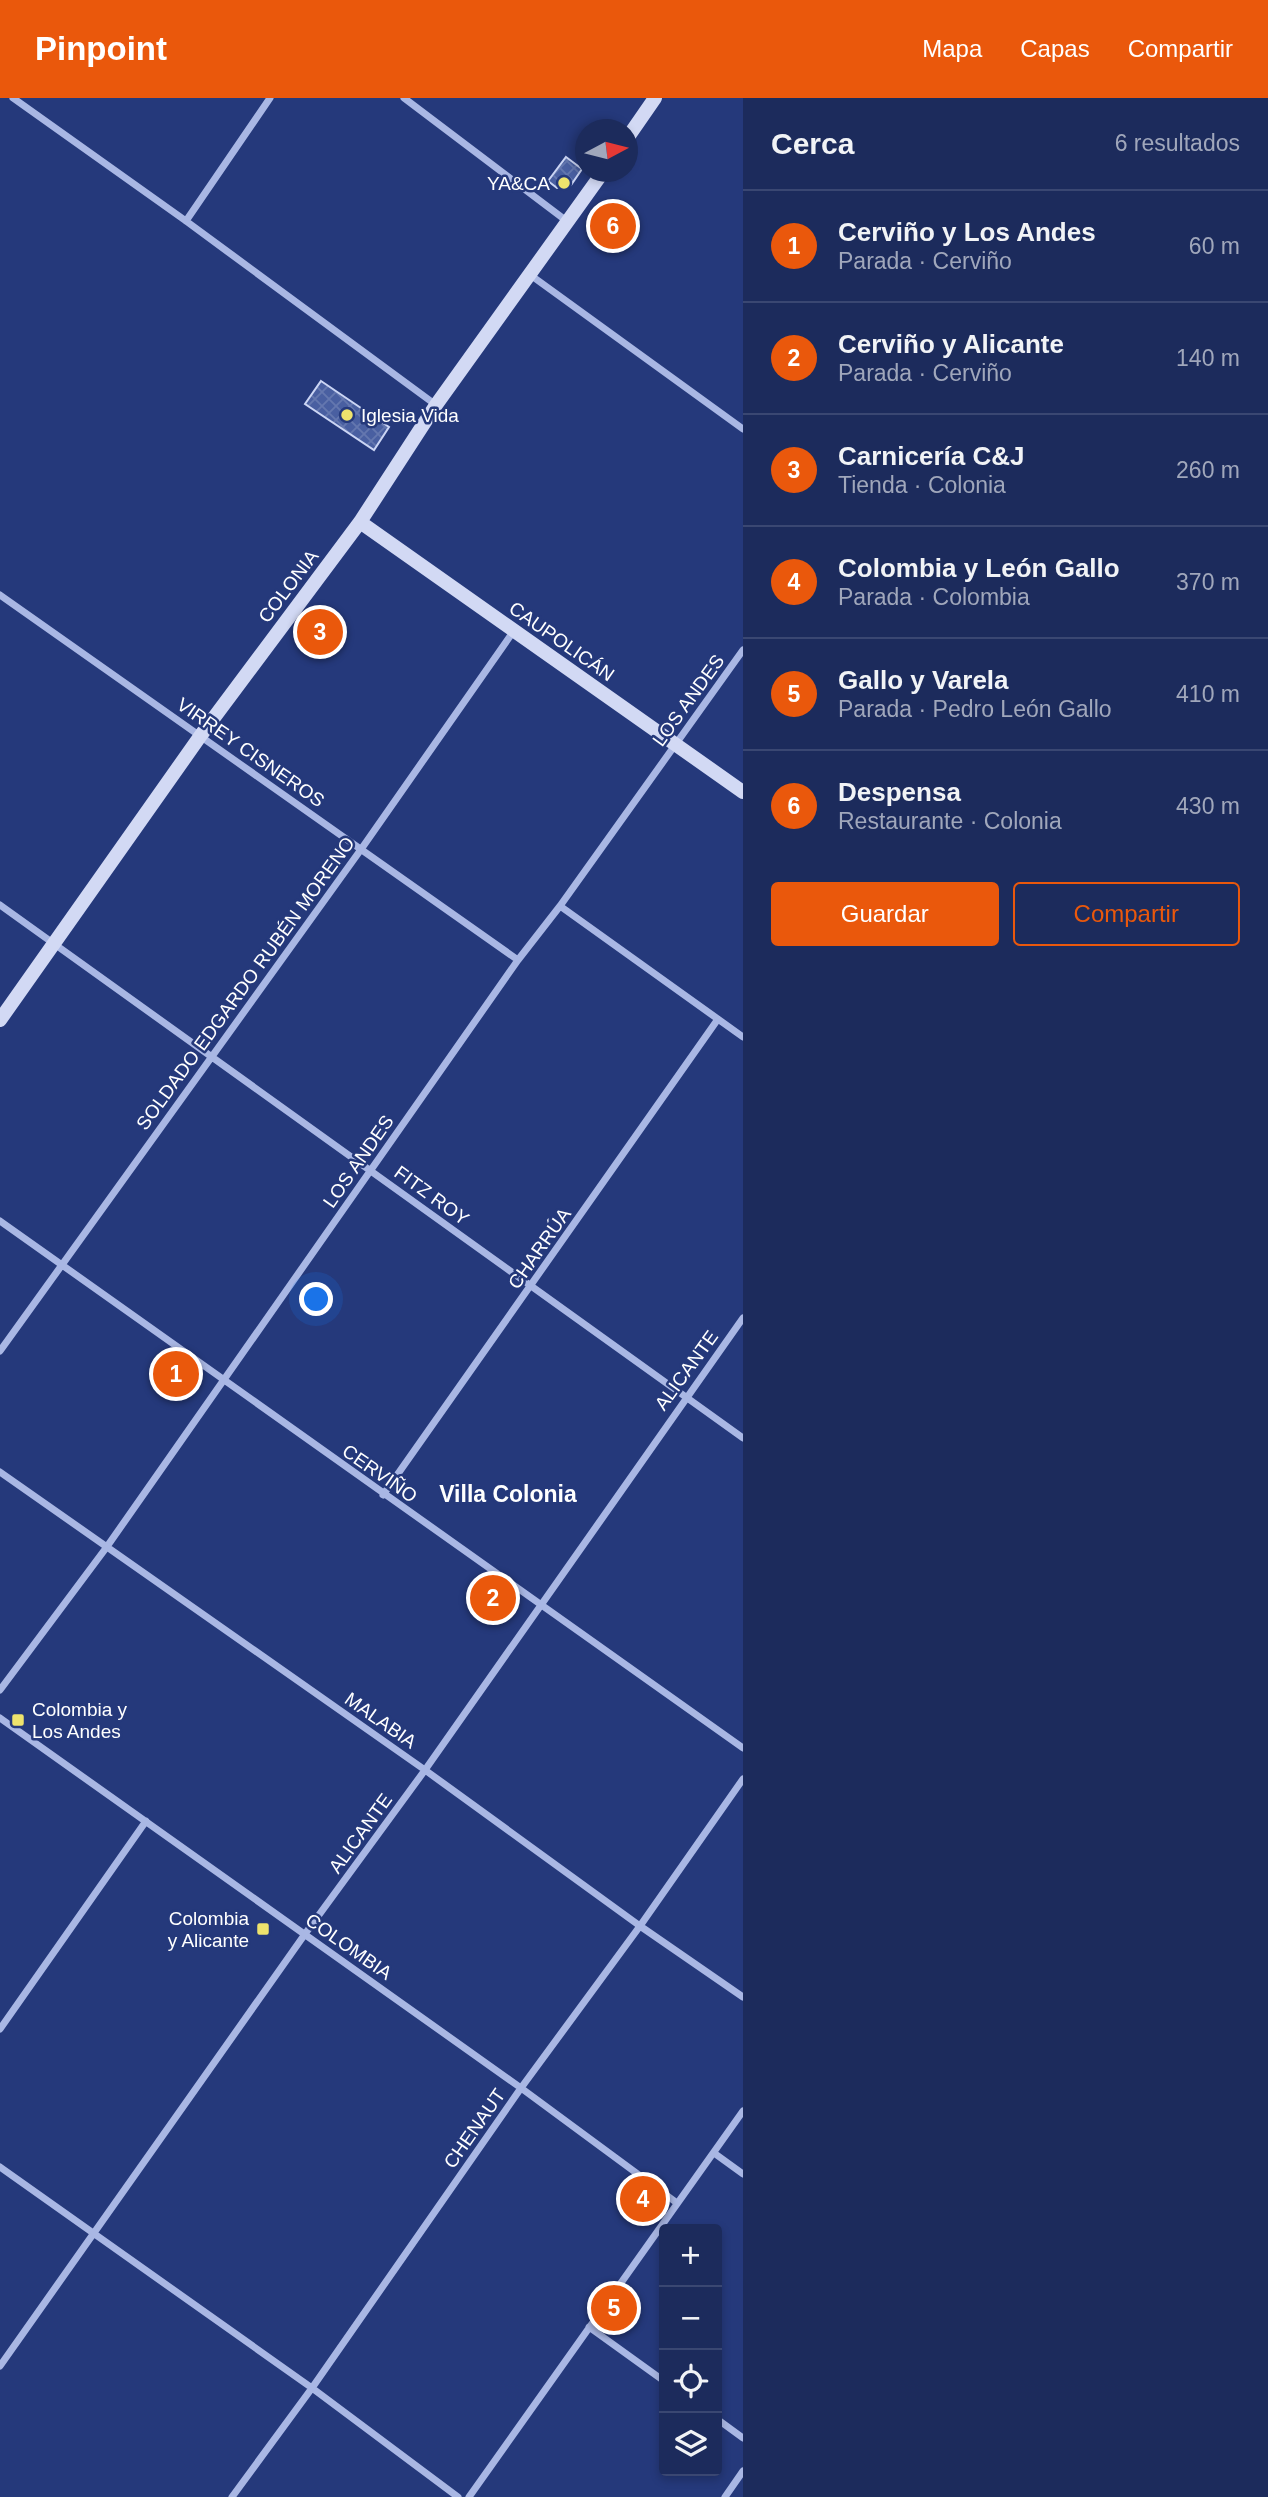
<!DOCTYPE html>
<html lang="es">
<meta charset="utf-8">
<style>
body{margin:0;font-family:Arial,sans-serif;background:#253362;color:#f1f3f6}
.controls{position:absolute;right:21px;bottom:21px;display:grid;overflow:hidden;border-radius:7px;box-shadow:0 4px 10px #0003}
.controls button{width:63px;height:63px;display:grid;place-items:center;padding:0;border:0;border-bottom:2px solid #3a4772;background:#1c2b5c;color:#f1f3f6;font:35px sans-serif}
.compass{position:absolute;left:575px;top:21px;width:63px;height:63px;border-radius:50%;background:#1c2b5c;box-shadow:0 4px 10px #0003;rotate:83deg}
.you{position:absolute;left:317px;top:1202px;width:24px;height:24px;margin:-18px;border:5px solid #fff;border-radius:50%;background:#1a73e8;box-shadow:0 0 0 10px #1a73e833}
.badge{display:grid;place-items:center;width:46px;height:46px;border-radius:50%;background:#ea580c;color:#fff;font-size:23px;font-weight:700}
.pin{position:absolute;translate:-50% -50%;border:4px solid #fff;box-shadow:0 2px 7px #0006}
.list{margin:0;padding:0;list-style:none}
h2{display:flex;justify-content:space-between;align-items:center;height:91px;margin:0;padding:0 28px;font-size:30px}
h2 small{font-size:23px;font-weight:400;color:#a0a7bb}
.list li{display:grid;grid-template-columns:46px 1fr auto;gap:21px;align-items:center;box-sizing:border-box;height:112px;padding:0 28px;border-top:2px solid #3a4772}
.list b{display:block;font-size:26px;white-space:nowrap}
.list p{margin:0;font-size:23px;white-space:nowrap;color:#a0a7bb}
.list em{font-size:23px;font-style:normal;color:#a0a7bb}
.actions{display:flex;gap:14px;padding:21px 28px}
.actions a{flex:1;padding:16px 0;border:2px solid #ea580c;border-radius:7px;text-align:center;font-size:24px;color:#ea580c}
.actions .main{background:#ea580c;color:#fff}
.icon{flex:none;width:38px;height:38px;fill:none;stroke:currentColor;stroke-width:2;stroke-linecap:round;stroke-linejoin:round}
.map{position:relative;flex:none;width:743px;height:2399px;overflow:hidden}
header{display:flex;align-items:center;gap:42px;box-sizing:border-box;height:98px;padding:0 35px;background:#ea580c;color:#fff}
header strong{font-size:33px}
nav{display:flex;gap:38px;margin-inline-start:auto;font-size:24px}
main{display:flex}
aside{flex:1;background:#1c2b5c}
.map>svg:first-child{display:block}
.building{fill:url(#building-cross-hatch);stroke:#cbd5f4;stroke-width:2}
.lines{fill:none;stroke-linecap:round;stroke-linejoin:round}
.street{stroke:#a9b7e4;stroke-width:7}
.secondary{stroke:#d2d9f4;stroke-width:14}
.poi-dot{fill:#eee36d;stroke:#25397b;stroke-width:2.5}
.labels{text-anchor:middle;stroke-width:5;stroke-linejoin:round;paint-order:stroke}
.poi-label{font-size:19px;fill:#fff;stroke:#25397b;text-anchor:end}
.street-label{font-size:19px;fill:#fff;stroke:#25397b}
.quarter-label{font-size:23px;font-weight:bold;fill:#fff;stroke:#25397b}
</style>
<header>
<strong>Pinpoint</strong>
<nav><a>Mapa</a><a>Capas</a><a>Compartir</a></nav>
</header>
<main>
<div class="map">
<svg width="743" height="2399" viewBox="0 0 743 2399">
<defs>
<pattern id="building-cross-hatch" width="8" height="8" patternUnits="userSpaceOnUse" patternTransform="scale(1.75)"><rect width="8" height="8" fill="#495fa1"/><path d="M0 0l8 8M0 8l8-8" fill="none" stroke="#6477af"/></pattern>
</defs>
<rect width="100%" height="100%" fill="#25397b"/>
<path class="building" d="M566 59 582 71 571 87 557 90 548 83Z
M610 115 626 126 615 141 599 130Z
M321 283 389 329 374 352 305 306Z
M315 518 335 532 324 549 304 535Z"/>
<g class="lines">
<path class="street" d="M13 0 186 123 436 307
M404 0 568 124
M186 123 270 0
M529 176 743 331
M0 497 518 862
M0 807 743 1340
M560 808 743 939
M0 1123 743 1650
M0 1253 362 750 513 534
M0 1374 425 1672 640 1828 743 1899
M383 1397 718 921
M0 1592 106 1450 518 862 560 808 743 552
M0 1620 521 1990 677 2105
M0 1931 146 1723
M714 2055 743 2076
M0 2069 312 2290 458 2399
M589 2229 664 2283
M0 2268 305 1836 425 1672 743 1220
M717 2321 743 2340
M232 2399 312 2290 521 1990 640 1828 743 1681
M469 2399 743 2013
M725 2399 743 2373"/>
<path class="secondary" d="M628 39 655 0
M360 424 743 694
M0 922 201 637 360 424 436 307 603 74"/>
</g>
<g class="poi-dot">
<circle cx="564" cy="85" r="7"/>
<circle cx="347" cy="317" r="7"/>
<rect x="11" y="1615" width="14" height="14" rx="3.5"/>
<rect x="256" y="1824" width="14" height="14" rx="3.5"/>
</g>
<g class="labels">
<g class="poi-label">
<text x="550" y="92">YA&amp;CA</text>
<text x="361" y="324" text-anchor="start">Iglesia Vida</text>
<text x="32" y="1618" text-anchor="start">Colombia y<tspan x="32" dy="22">Los Andes</tspan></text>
<text x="249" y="1827">Colombia<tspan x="249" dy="22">y Alicante</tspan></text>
</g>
<g class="street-label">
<text transform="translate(288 488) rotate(-53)" y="7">COLONIA</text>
<text transform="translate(562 543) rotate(35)" y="7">CAUPOLICÁN</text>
<text transform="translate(688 602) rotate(-54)" y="7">LOS ANDES</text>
<text transform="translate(251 654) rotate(35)" y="7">VIRREY CISNEROS</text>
<text transform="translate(245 885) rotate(-54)" y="7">SOLDADO EDGARDO RUBÉN MORENO</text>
<text transform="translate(358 1063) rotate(-55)" y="7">LOS ANDES</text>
<text transform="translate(432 1097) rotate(36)" y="7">FITZ ROY</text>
<text transform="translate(539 1150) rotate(-55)" y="7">CHARRÚA</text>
<text transform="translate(686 1272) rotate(-54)" y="7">ALICANTE</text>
<text transform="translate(380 1375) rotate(35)" y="7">CERVIÑO</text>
<text transform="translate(381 1622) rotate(35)" y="7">MALABIA</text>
<text transform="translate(360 1735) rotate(-54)" y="7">ALICANTE</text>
<text transform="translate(349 1848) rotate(35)" y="7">COLOMBIA</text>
<text transform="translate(474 2030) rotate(-55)" y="7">CHENAUT</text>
</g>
<g class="quarter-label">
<text x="508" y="1404">Villa Colonia</text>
</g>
</g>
</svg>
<div class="controls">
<button>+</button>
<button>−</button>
<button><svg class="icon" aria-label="locate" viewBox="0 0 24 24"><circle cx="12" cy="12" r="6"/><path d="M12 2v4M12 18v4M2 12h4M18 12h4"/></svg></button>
<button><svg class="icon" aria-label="layers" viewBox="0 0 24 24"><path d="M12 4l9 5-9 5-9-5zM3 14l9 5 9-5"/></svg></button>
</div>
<svg class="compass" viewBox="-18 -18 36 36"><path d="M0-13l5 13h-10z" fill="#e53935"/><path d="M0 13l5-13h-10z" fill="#a0a7bb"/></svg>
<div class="you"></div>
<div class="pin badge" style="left:176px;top:1276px">1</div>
<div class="pin badge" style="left:493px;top:1500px">2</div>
<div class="pin badge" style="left:320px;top:534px">3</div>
<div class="pin badge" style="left:643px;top:2101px">4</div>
<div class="pin badge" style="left:614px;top:2210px">5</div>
<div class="pin badge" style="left:613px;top:128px">6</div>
</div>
<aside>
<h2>Cerca<small>6 resultados</small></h2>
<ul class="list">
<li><span class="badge">1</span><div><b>Cerviño y Los Andes</b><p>Parada · Cerviño</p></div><em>60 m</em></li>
<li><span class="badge">2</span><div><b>Cerviño y Alicante</b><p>Parada · Cerviño</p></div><em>140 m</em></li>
<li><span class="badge">3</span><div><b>Carnicería C&amp;J</b><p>Tienda · Colonia</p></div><em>260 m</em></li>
<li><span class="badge">4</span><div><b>Colombia y León Gallo</b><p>Parada · Colombia</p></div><em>370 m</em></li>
<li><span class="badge">5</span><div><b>Gallo y Varela</b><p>Parada · Pedro León Gallo</p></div><em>410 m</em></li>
<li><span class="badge">6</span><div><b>Despensa</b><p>Restaurante · Colonia</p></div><em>430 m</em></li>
</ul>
<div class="actions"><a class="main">Guardar</a><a>Compartir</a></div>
</aside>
</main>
